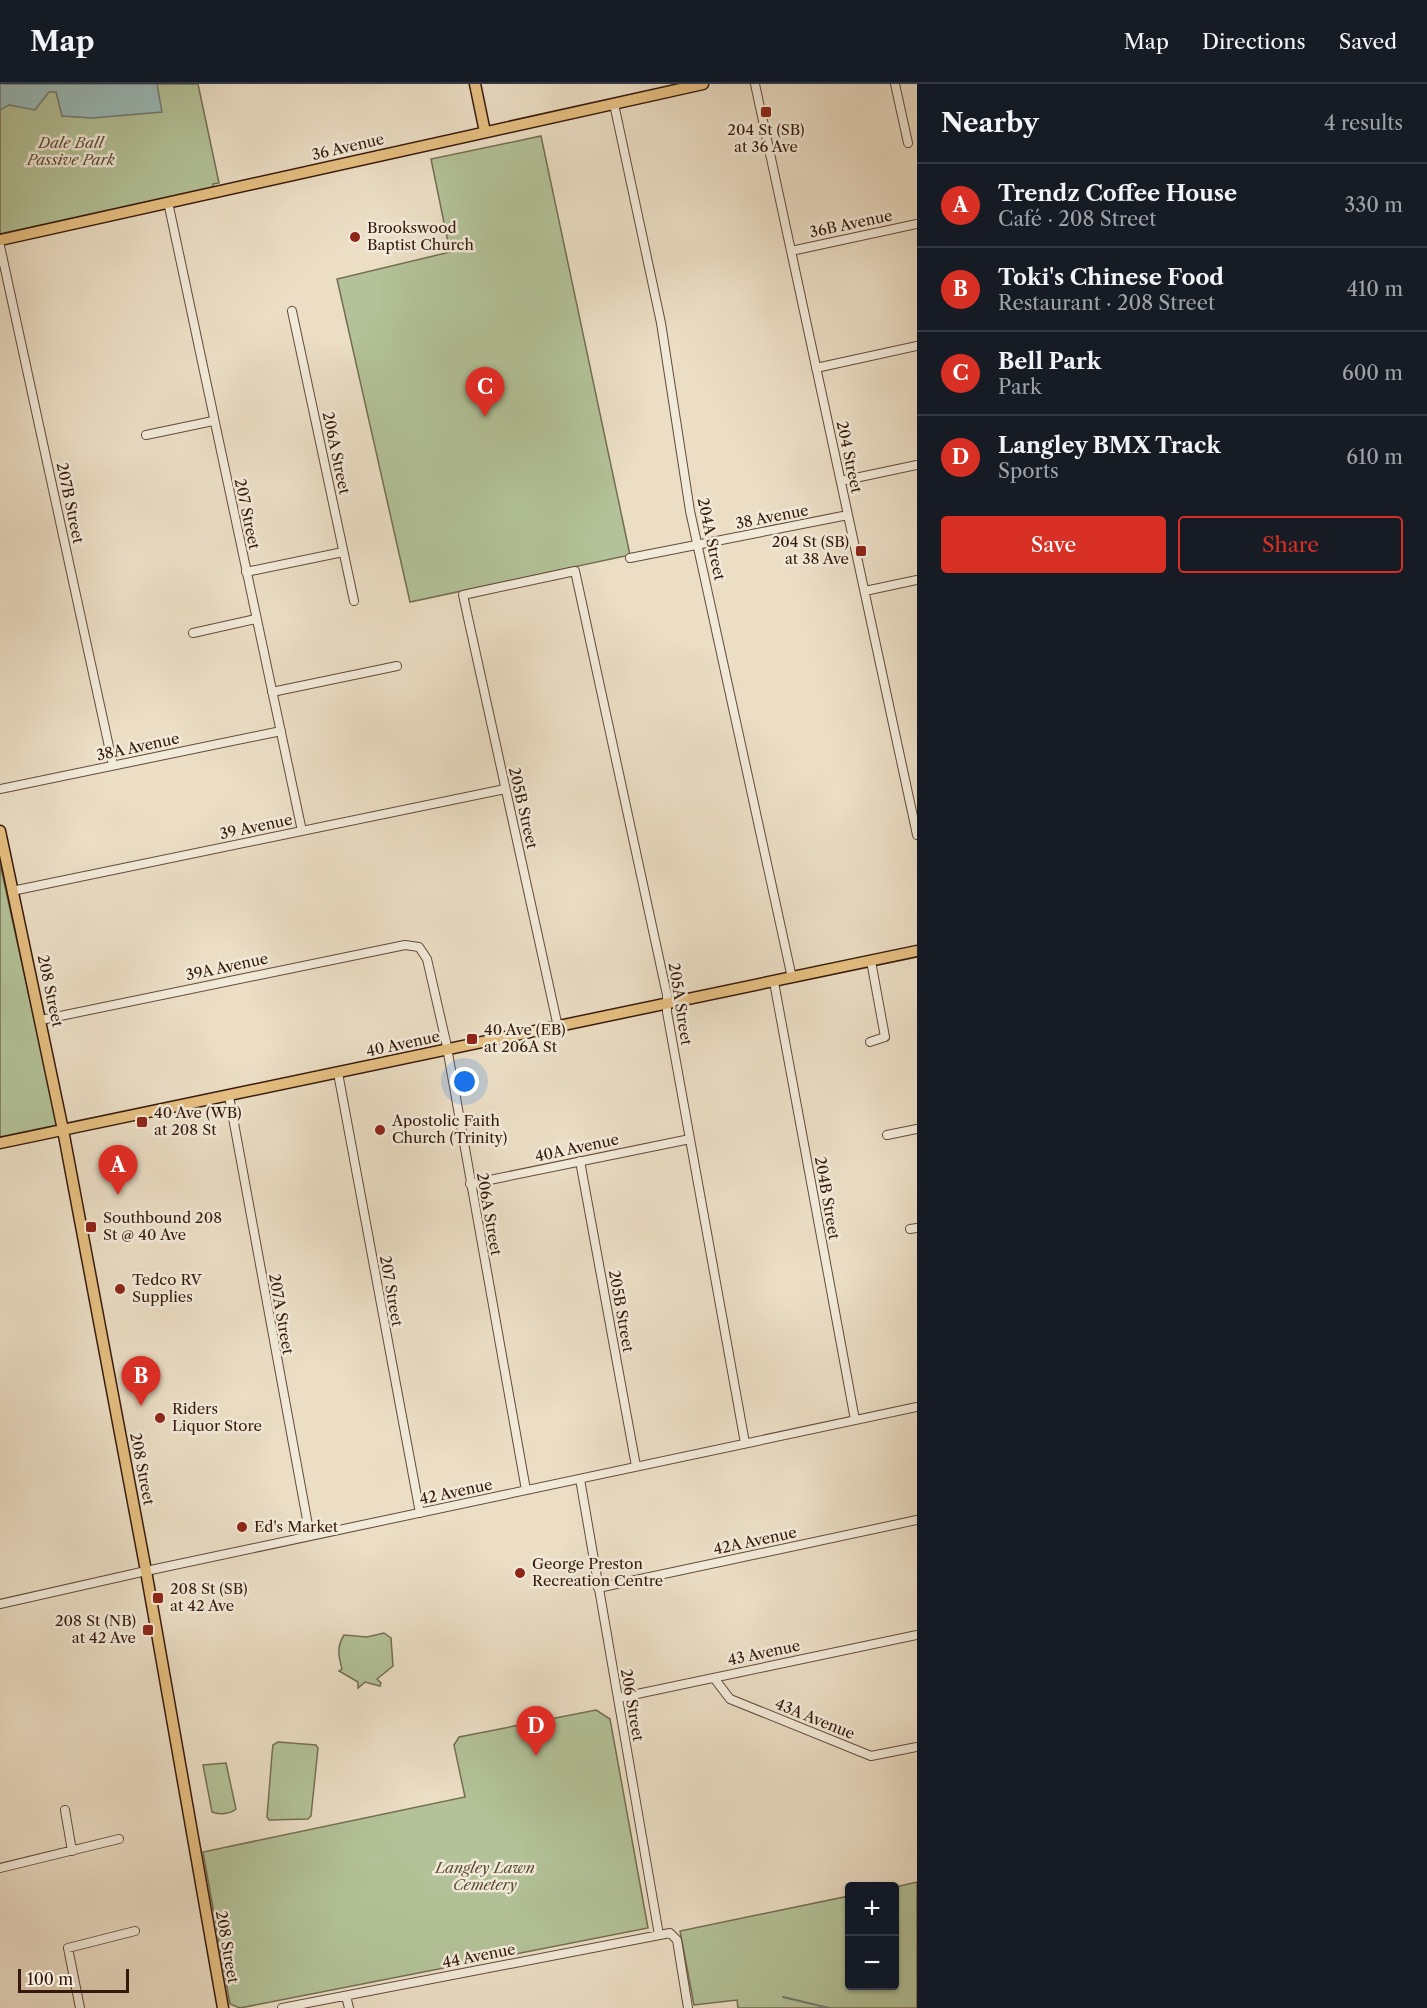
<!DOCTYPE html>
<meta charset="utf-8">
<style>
body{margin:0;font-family:"Libre Caslon Text",serif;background:#242831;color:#f1f3f6}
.controls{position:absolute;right:18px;bottom:18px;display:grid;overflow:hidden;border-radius:6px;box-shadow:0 2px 4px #0004}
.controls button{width:54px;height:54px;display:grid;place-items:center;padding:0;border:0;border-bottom:2px solid #363941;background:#171b24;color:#f1f3f6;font:30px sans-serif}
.scale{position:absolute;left:18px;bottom:15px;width:111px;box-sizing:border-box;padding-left:6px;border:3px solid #36190b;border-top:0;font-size:16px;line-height:21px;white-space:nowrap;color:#36190b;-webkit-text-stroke:4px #f2ead9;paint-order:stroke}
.you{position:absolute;left:465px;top:998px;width:21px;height:21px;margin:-15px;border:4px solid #fff;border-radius:50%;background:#1a73e8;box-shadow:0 0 0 9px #1a73e833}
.badge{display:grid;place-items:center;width:39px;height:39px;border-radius:50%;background:#d93025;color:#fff;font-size:20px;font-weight:700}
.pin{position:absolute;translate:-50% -50px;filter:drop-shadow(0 2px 3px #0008)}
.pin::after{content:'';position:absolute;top:32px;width:21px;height:18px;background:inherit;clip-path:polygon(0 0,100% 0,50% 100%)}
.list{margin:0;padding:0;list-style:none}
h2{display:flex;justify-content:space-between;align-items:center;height:78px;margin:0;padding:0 24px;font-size:26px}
h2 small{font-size:20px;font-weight:400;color:#9ea1a6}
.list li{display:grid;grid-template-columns:39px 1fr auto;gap:18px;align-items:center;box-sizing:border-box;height:84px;padding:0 24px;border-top:2px solid #363941}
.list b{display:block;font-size:22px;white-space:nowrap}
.list p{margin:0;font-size:20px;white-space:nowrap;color:#9ea1a6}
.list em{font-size:20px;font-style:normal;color:#9ea1a6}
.actions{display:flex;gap:12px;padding:18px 24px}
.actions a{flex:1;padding:14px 0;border:2px solid #d93025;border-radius:6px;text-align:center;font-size:21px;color:#d93025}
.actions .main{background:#d93025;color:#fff}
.map{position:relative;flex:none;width:917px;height:1924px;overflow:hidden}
header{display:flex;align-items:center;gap:36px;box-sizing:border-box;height:84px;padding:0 30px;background:#171b24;border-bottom:2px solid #363941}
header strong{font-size:28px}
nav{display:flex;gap:33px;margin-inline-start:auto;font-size:21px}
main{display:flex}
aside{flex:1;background:#171b24}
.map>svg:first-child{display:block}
.green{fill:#b3c298;stroke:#746e52;stroke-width:1.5}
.water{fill:#99bbba;stroke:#717a74;stroke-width:1.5}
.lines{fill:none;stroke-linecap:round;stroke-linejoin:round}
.stream{stroke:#717a74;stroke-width:2}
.minor-casing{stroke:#634a3a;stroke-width:10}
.major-casing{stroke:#36190b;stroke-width:13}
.minor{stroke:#f2ead9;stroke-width:8}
.major{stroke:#e6bf82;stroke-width:10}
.poi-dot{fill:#8f2418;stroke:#f2ead9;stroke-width:2}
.labels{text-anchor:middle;stroke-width:5;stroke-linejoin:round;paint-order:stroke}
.poi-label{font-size:15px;fill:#36190b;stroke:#f2ead9;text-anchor:start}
.park-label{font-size:15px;font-style:italic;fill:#5c4c35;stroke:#f2ead9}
.street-label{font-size:15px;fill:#36190b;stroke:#f2ead9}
</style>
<header>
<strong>Map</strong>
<nav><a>Map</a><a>Directions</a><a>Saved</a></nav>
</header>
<main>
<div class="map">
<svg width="917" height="1924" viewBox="0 0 917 1924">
<rect width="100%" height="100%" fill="#ebdec5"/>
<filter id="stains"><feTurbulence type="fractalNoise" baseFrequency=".00333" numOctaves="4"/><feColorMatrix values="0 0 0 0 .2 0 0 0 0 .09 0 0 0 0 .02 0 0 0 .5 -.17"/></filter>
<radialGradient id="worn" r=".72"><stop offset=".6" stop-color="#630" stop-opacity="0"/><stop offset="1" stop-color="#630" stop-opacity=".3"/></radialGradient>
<path class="green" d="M0 0H198L219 99 213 100V104L0 153Z
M541 52 630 471 410 518 337 195 450 168 431 75Z
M0 780 58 1043 0 1055Z
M384 1549 391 1554 393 1582 377 1595 381 1599 380 1602 365 1598 358 1604V1598L339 1587 342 1585C338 1571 337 1562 344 1551L367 1553Z
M596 1626 610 1635 648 1844 240 1924 230 1920 203 1768 465 1713 454 1661 459 1653Z
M278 1658 316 1661 318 1664 311 1732 308 1735 269 1736 267 1733 272 1670 273 1661Z
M226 1679 236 1725C231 1730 219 1731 212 1728L203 1681Z
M917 1798V1924H738L737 1916 694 1921 680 1847 849 1812 850 1902H894L895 1803Z"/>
<path class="water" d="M0 0H157L162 28 92 34 62 32 56 8H49L35 26 9 21 0 26Z"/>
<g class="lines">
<path class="stream" d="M783 1913 829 1924"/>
<g class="minor-casing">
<path id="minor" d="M755 0 917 751
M895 0 908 59
M614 20 661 239 690 427 792 894
M168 118 302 747
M0 162 113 681
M791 167 917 140
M292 227 354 517
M816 284 917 262
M146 351 213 337
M841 397 917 381
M630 474 848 431
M246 488 343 468
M865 507 917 496
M193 549 256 535
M272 608 397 582
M0 705 281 647
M12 807 505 705
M774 898 855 1336
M41 936 405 861 419 863 427 875 446 958 526 1406
M558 943 463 511 575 487 667 911V928L745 1359
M870 958 885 953 871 877
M338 989 420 1429
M229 1012 310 1452
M887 1051 917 1045
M580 1077 636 1382
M470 1100 690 1055
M910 1145 917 1144
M580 1395 659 1851
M598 1504 917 1436
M0 1520 146 1487 917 1323
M714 1594 730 1615 871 1672 917 1663
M618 1614 917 1551
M65 1726 72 1767
M0 1784 119 1755
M346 1912 349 1924
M80 1924 68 1864 135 1847
M282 1924 670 1849 677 1856 688 1924"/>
</g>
<g class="major-casing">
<path id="major" d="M475 0 485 48
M0 156 703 0
M0 747 63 1046 146 1487 223 1924
M0 1059 917 867"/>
</g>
<use href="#minor" class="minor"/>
<use href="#major" class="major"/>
</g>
<g class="poi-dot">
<rect x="760" y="22" width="12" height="12" rx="3"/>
<circle cx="355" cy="153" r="6"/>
<rect x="855" y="461" width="12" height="12" rx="3"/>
<rect x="466" y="949" width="12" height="12" rx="3"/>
<rect x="136" y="1032" width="12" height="12" rx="3"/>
<circle cx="380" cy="1046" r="6"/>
<rect x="85" y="1137" width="12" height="12" rx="3"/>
<circle cx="120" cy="1205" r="6"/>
<circle cx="160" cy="1334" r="6"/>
<circle cx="242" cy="1443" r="6"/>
<circle cx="520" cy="1489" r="6"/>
<rect x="152" y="1508" width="12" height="12" rx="3"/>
<rect x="142" y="1540" width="12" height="12" rx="3"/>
</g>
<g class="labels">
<g class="poi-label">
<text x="766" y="51" text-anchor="middle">204 St (SB)<tspan x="766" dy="17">at 36 Ave</tspan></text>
<text x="367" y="149">Brookswood<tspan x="367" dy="17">Baptist Church</tspan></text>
<text x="849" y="463" text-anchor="end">204 St (SB)<tspan x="849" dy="17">at 38 Ave</tspan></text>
<text x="484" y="951">40 Ave (EB)<tspan x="484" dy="17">at 206A St</tspan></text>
<text x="154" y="1034">40 Ave (WB)<tspan x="154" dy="17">at 208 St</tspan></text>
<text x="392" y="1042">Apostolic Faith<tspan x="392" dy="17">Church (Trinity)</tspan></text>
<text x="103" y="1139">Southbound 208<tspan x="103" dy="17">St @ 40 Ave</tspan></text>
<text x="132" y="1201">Tedco RV<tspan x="132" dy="17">Supplies</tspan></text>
<text x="172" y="1330">Riders<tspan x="172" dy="17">Liquor Store</tspan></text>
<text x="254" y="1448">Ed's Market</text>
<text x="532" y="1485">George Preston<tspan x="532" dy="17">Recreation Centre</tspan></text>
<text x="170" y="1510">208 St (SB)<tspan x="170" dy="17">at 42 Ave</tspan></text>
<text x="136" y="1542" text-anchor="end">208 St (NB)<tspan x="136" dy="17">at 42 Ave</tspan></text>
</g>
<g class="park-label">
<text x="71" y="64">Dale Ball<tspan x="71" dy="17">Passive Park</tspan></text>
<text x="485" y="1789">Langley Lawn<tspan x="485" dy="17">Cemetery</tspan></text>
</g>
<g class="street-label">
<text transform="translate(348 63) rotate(-13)" y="5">36 Avenue</text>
<text transform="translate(851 140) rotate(-12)" y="5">36B Avenue</text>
<text transform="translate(336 369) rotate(78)" y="5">206A Street</text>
<text transform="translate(849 373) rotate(78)" y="5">204 Street</text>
<text transform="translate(70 419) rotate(78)" y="5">207B Street</text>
<text transform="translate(247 430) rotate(78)" y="5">207 Street</text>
<text transform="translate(772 433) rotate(-11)" y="5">38 Avenue</text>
<text transform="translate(711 455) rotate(78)" y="5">204A Street</text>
<text transform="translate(138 663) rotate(-12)" y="5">38A Avenue</text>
<text transform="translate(523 724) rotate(77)" y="5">205B Street</text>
<text transform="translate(256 743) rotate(-12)" y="5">39 Avenue</text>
<text transform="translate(227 883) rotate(-12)" y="5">39A Avenue</text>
<text transform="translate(50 907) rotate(78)" y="5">208 Street</text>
<text transform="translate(680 920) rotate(81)" y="5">205A Street</text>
<text transform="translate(403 960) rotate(-12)" y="5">40 Avenue</text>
<text transform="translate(577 1064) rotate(-12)" y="5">40A Avenue</text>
<text transform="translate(827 1114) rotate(80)" y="5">204B Street</text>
<text transform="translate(489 1130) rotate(80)" y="5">206A Street</text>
<text transform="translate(391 1207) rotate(80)" y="5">207 Street</text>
<text transform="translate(621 1227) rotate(80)" y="5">205B Street</text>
<text transform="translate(281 1230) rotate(80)" y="5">207A Street</text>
<text transform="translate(142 1385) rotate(79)" y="5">208 Street</text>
<text transform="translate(456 1408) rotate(-12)" y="5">42 Avenue</text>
<text transform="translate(755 1457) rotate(-12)" y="5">42A Avenue</text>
<text transform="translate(764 1569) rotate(-12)" y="5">43 Avenue</text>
<text transform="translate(632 1621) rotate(80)" y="5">206 Street</text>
<text transform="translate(815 1635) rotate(22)" y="5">43A Avenue</text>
<text transform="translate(227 1863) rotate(80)" y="5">208 Street</text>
<text transform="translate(479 1872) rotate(-11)" y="5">44 Avenue</text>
</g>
</g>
<rect width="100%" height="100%" filter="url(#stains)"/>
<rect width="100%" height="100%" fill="url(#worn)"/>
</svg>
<div class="controls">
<button>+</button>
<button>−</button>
</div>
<div class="scale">100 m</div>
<div class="you"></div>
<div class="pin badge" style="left:118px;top:1111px">A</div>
<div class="pin badge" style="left:141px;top:1322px">B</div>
<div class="pin badge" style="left:485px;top:333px">C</div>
<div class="pin badge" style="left:536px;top:1672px">D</div>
</div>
<aside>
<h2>Nearby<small>4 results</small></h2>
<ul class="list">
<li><span class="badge">A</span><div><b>Trendz Coffee House</b><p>Café · 208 Street</p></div><em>330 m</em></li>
<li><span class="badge">B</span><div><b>Toki's Chinese Food</b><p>Restaurant · 208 Street</p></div><em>410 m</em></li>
<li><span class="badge">C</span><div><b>Bell Park</b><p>Park</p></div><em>600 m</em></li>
<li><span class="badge">D</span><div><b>Langley BMX Track</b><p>Sports</p></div><em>610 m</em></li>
</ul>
<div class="actions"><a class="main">Save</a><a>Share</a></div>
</aside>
</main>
